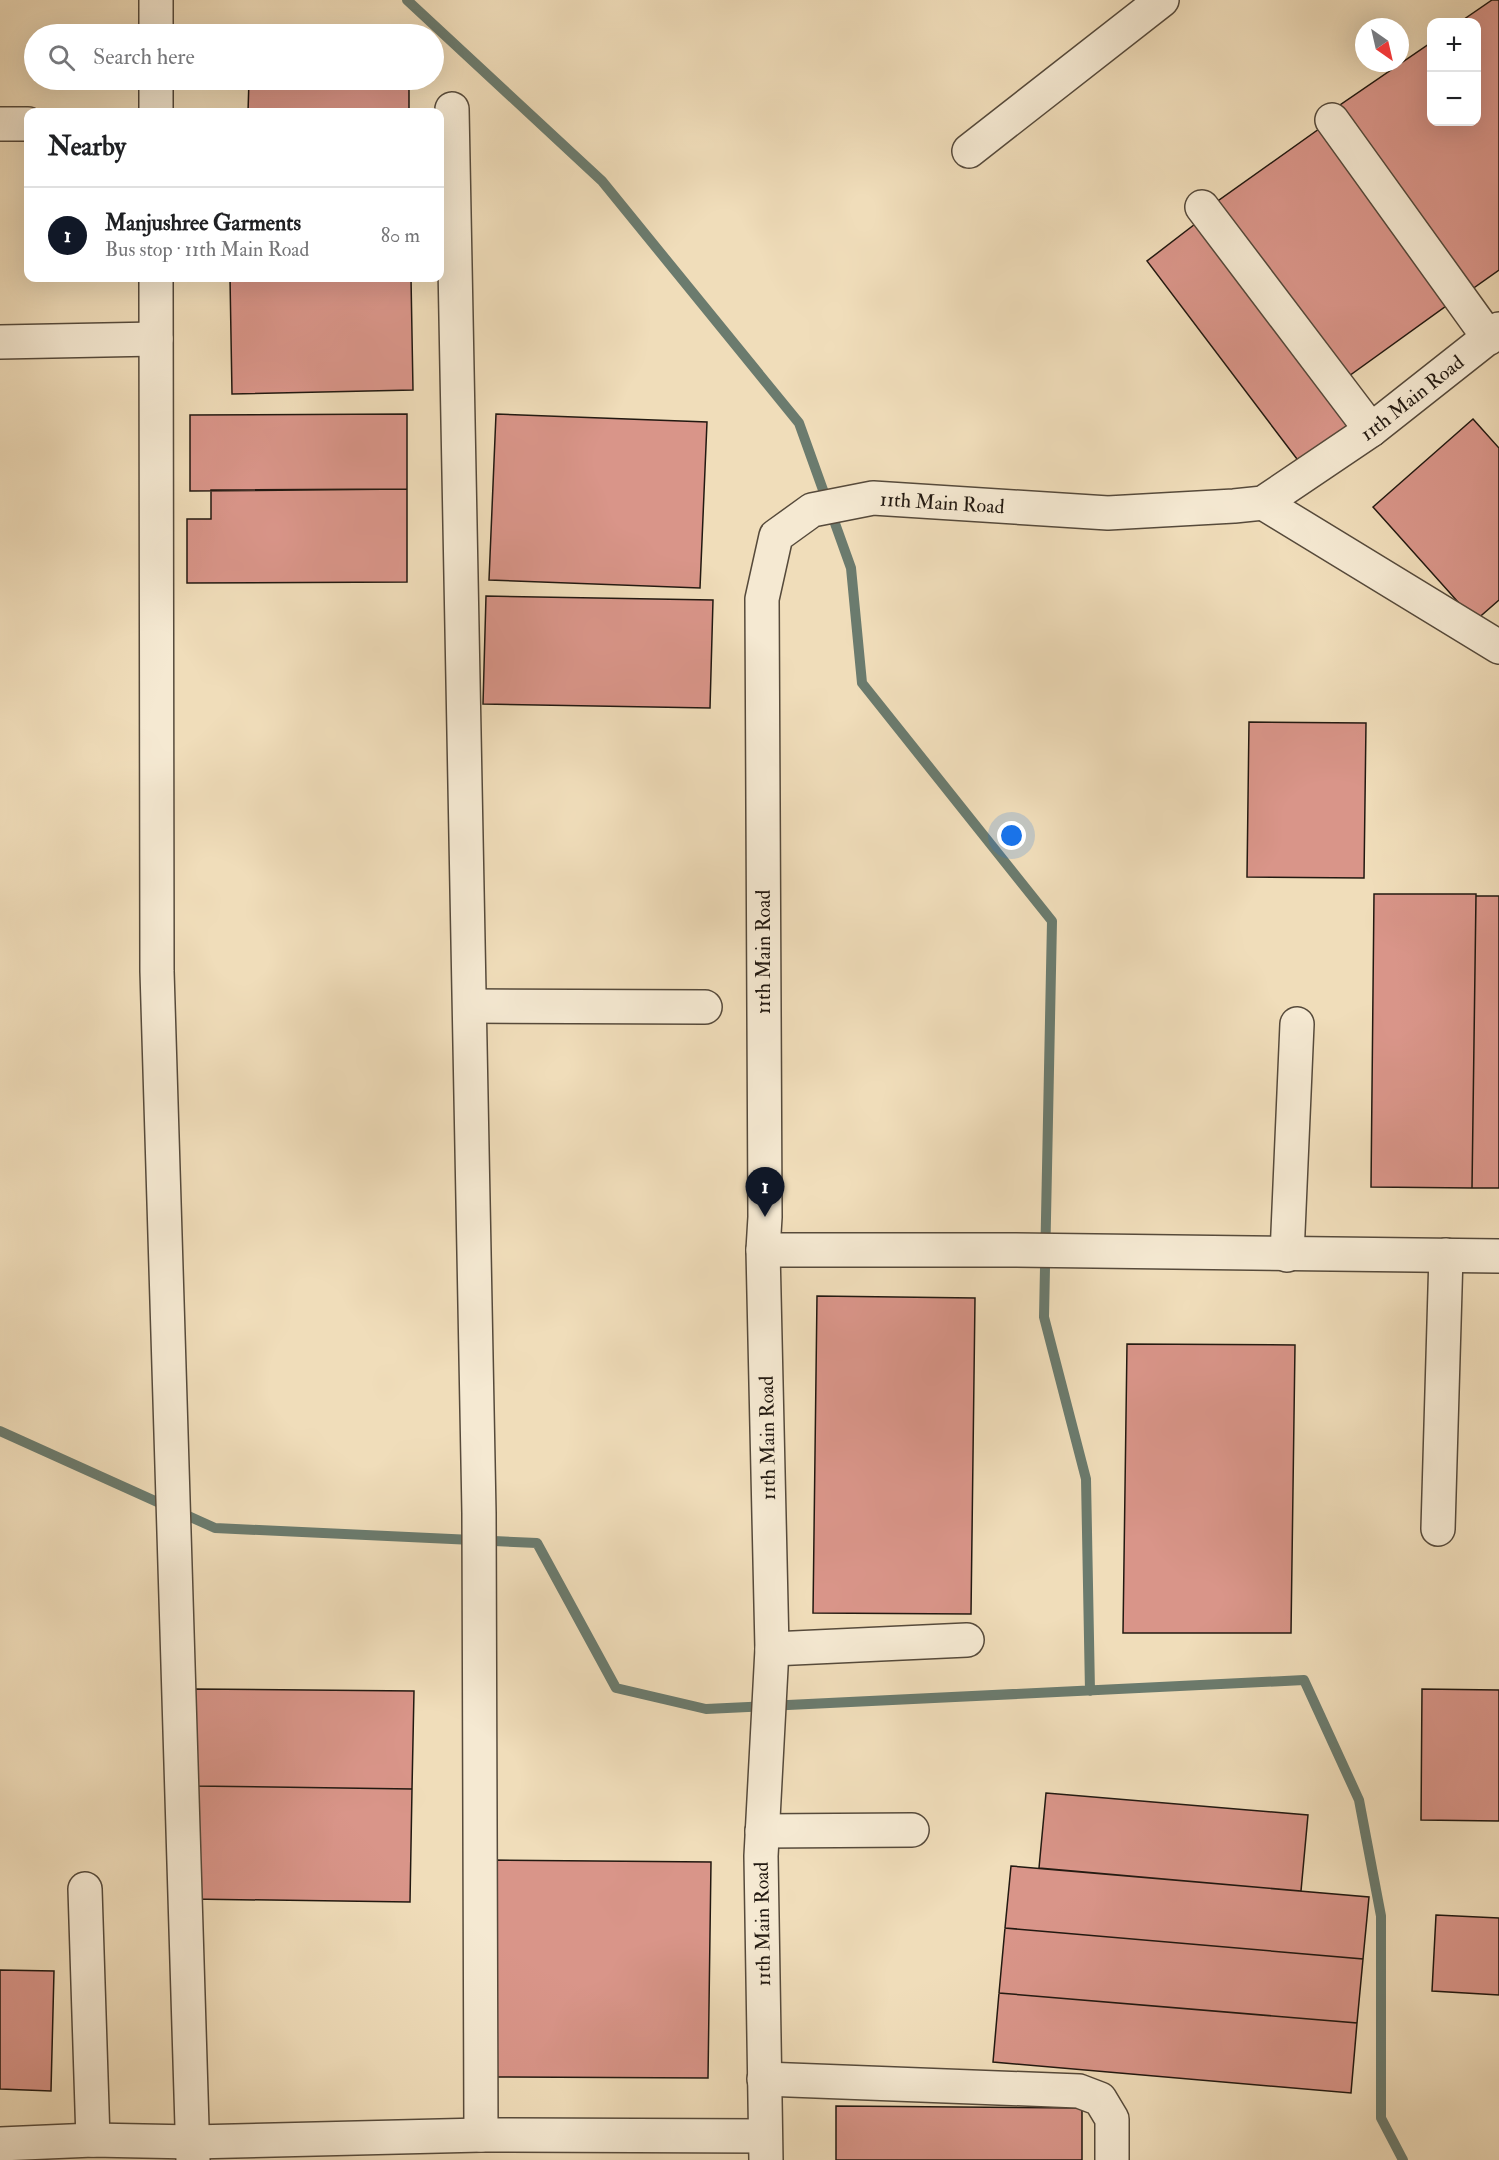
<!DOCTYPE html>
<meta charset="utf-8">
<style>
body{margin:0;font-family:"IM FELL Double Pica",serif;background:#f2f2f2;color:#202124}
.controls{position:absolute;right:18px;top:18px;display:grid;overflow:hidden;border-radius:12px;box-shadow:0 6px 24px #0002}
.controls button{width:54px;height:54px;display:grid;place-items:center;padding:0;border:0;border-bottom:2px solid #e0e0e0;background:#fff;color:#202124;font:30px sans-serif}
.compass{position:absolute;left:1355px;top:18px;width:54px;height:54px;border-radius:50%;background:#fff;box-shadow:0 6px 24px #0002;rotate:146deg}
.you{position:absolute;left:1012px;top:836px;width:21px;height:21px;margin:-15px;border:4px solid #fff;border-radius:50%;background:#1a73e8;box-shadow:0 0 0 9px #1a73e833}
.badge{display:grid;place-items:center;width:39px;height:39px;border-radius:50%;background:#111827;color:#fff;font-size:20px;font-weight:700}
.pin{position:absolute;translate:-50% -50px;filter:drop-shadow(0 2px 3px #0008)}
.pin::after{content:'';position:absolute;top:32px;width:21px;height:18px;background:inherit;clip-path:polygon(0 0,100% 0,50% 100%)}
.list{margin:0;padding:0;list-style:none}
h2{display:flex;justify-content:space-between;align-items:center;height:78px;margin:0;padding:0 24px;font-size:26px}
h2 small{font-size:20px;font-weight:400;color:#757577}
.list li{display:grid;grid-template-columns:39px 1fr auto;gap:18px;align-items:center;box-sizing:border-box;height:96px;padding:0 24px;border-top:2px solid #e0e0e0}
.list b{display:block;font-size:22px;white-space:nowrap}
.list p{margin:0;font-size:20px;white-space:nowrap;color:#757577}
.list em{font-size:20px;font-style:normal;color:#757577}
.icon{flex:none;width:33px;height:33px;fill:none;stroke:currentColor;stroke-width:2;stroke-linecap:round;stroke-linejoin:round}
.map{position:relative;flex:none;width:1499px;height:2160px;overflow:hidden}
.search{position:absolute;background:#fff;box-shadow:0 6px 24px #0002;left:24px;top:24px;width:420px;height:66px;display:flex;align-items:center;gap:15px;box-sizing:border-box;padding:0 21px;border-radius:33px;color:#757577;font-size:22px}
.panel{position:absolute;background:#fff;box-shadow:0 6px 24px #0002;left:24px;top:108px;width:420px;height:174px;border-radius:12px}
.map>svg:first-child{display:block}
.lines{fill:none;stroke-linecap:round;stroke-linejoin:round}
.stream{stroke:#6b7b6e;stroke-width:10}
.building{fill:#d99589;stroke:#221911;stroke-width:1.5}
.minor-casing{stroke:#564a3b;stroke-width:36}
.minor{stroke:#f5e9d2;stroke-width:33}
.labels{text-anchor:middle;stroke-width:4.5;stroke-linejoin:round;paint-order:stroke}
.street-label{font-size:20px;fill:#221911;stroke:#f5e9d2}
</style>
<div class="map">
<svg width="1499" height="2160" viewBox="0 0 1499 2160">
<rect width="100%" height="100%" fill="#f0ddba"/>
<filter id="stains"><feTurbulence type="fractalNoise" baseFrequency=".00333" numOctaves="4"/><feColorMatrix values="0 0 0 0 .2 0 0 0 0 .09 0 0 0 0 .02 0 0 0 .5 -.17"/></filter>
<radialGradient id="worn" r=".72"><stop offset=".6" stop-color="#630" stop-opacity="0"/><stop offset="1" stop-color="#630" stop-opacity=".3"/></radialGradient>
<g class="lines">
<path class="stream" d="M407 0 602 181 799 423 851 568 862 683 1052 921 1044 1317 1086 1479 1090 1691
M0 1431 215 1528 537 1543 616 1688 706 1709 1304 1680 1359 1800 1381 1916V2118L1403 2160"/>
</g>
<path class="building" d="M1492 0H1499V270L1468 292 1340 105 1432 42V122H1476V22H1460Z
M249 80H409V112H248Z
M1319 129 1446 306 1342 381 1215 203Z
M1199 221 1353 423 1300 463 1147 261Z
M230 278H411L413 390 232 394Z
M407 414V489L190 491V415Z
M496 414 707 422 700 588 489 580Z
M1473 419 1499 448V600L1475 621 1373 507Z
M407 489V582L187 583V519H211V490Z
M486 596 713 600 710 708 483 704Z
M1249 722 1366 723 1364 878 1247 877Z
M1374 894H1476L1472 1188 1371 1187Z
M1476 896H1499V1188H1472Z
M817 1296 975 1298 971 1614 813 1613Z
M1127 1344 1295 1345 1291 1633H1123Z
M195 1689 414 1691 412 1789 193 1786Z
M1422 1689 1499 1690V1821L1421 1820Z
M193 1786 412 1789 410 1902 191 1899Z
M1046 1793 1308 1815 1301 1891 1039 1868Z
M493 1860 711 1862 708 2078 490 2077Z
M1011 1866 1369 1897 1363 1959 1005 1928Z
M1436 1915 1499 1918V1995L1432 1991Z
M1005 1928 1363 1959 1357 2023 999 1993Z
M0 1970 54 1971 51 2091 0 2089Z
M999 1993 1357 2023 1351 2093 993 2062Z
M836 2106 1082 2108V2160H836Z"/>
<g class="lines">
<g class="minor-casing">
<g id="minor">
<path d="M156 0V34"/>
<path d="M156 80V112"/>
<path d="M452 109 479 1513 481 2135"/>
<path d="M1332 120 1489 338"/>
<path d="M0 124H28"/>
<path d="M969 151 1162 0"/>
<path d="M1202 207 1371 430"/>
<path d="M156 278 157 971 193 2160"/>
<path d="M0 342 156 339"/>
<path d="M1263 503 1499 647"/>
<path d="M470 1006 705 1007"/>
<path d="M763 1250H1011L1499 1256"/>
<path d="M1287 1255 1297 1024"/>
<path d="M1438 1529 1446 1255"/>
<path d="M772 1649 967 1640"/>
<path d="M762 1831 912 1830"/>
<path d="M85 1889 93 2140"/>
<path d="M764 2079 1079 2091 1100 2099 1112 2119V2160"/>
<path d="M0 2144 93 2140 193 2142 481 2135 765 2136"/>
<path id="s1" d="M766 2160 761 1856 772 1649 763 1250 765 1217 762 599 776 536 812 510 873 498 1108 513 1234 506 1263 503 1371 430 1499 329"/>
</g>
</g>
<use href="#minor" class="minor"/>
</g>
<g class="labels">
<g class="street-label">
<text dy="7" stroke="none"><textPath href="#s1" startOffset="2306">11th Main Road</textPath></text>
<text dy="7" stroke="none"><textPath href="#s1" startOffset="1802">11th Main Road</textPath></text>
<text transform="translate(763 952) rotate(-90)" y="7">11th Main Road</text>
<text transform="translate(767 1438) rotate(-91)" y="7">11th Main Road</text>
<text transform="translate(762 1924) rotate(-91)" y="7">11th Main Road</text>
</g>
</g>
<rect width="100%" height="100%" filter="url(#stains)"/>
<rect width="100%" height="100%" fill="url(#worn)"/>
</svg>
<div class="controls">
<button>+</button>
<button>−</button>
</div>
<svg class="compass" viewBox="-18 -18 36 36"><path d="M0-13l5 13h-10z" fill="#e53935"/><path d="M0 13l5-13h-10z" fill="#757577"/></svg>
<div class="you"></div>
<div class="pin badge" style="left:765px;top:1217px">1</div>
<div class="search"><svg class="icon" aria-label="search" viewBox="0 0 24 24"><circle cx="10" cy="10" r="6"/><path d="M15 15l6 6"/></svg>Search here</div>
<section class="panel">
<h2>Nearby<small></small></h2>
<ul class="list">
<li><span class="badge">1</span><div><b>Manjushree Garments</b><p>Bus stop · 11th Main Road</p></div><em>80 m</em></li>
</ul>
</section>
</div>
